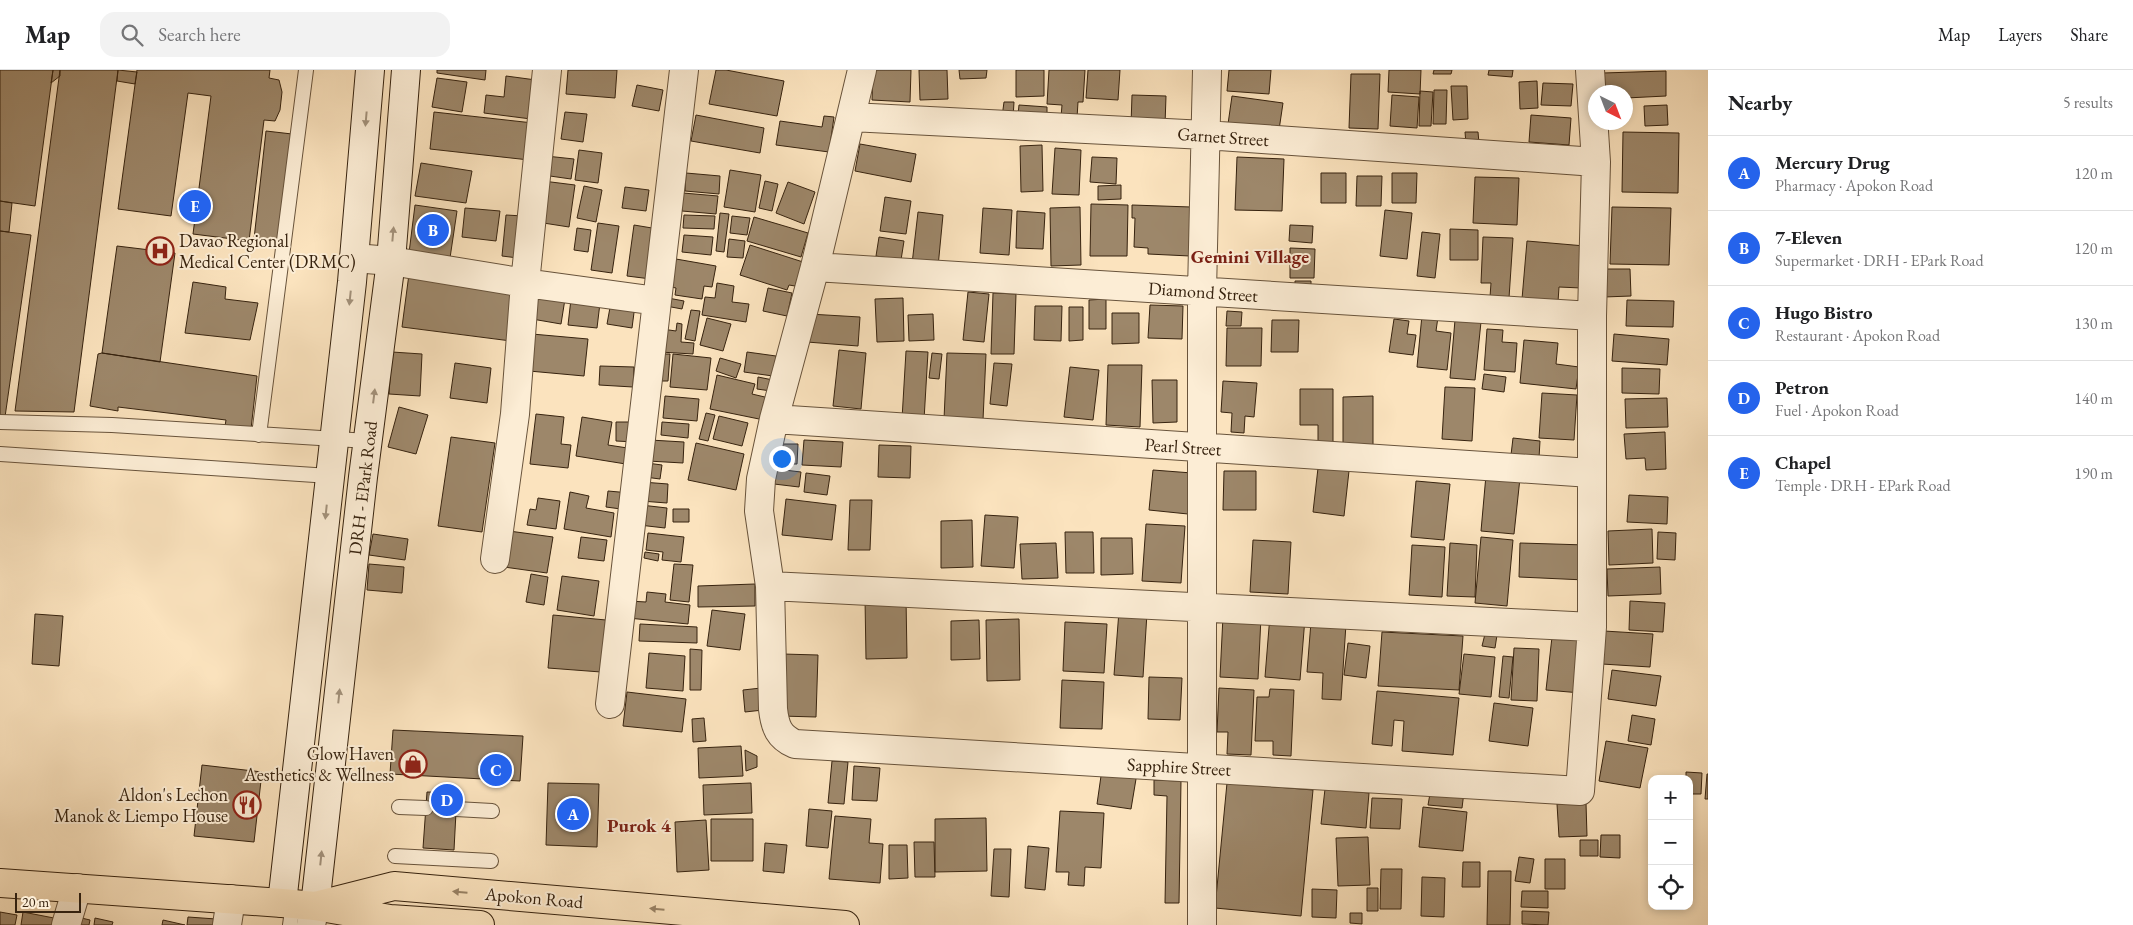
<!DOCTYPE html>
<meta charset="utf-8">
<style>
body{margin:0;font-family:"EB Garamond",serif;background:#f2f2f2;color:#202124}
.controls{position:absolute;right:15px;bottom:15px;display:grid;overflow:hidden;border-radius:10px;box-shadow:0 2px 8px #0003}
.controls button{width:45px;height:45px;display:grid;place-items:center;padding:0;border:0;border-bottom:1px solid #e0e0e0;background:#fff;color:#202124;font:25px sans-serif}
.compass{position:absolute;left:1588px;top:15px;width:45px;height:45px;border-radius:50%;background:#fff;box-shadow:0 2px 8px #0003;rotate:138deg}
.scale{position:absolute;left:15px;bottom:12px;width:66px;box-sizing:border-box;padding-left:5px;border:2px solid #37230f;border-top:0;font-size:14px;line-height:18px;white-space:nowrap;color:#37230f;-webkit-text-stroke:4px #fcedd5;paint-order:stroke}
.you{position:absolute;left:781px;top:388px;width:18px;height:18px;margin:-12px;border:4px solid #fff;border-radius:50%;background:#1a73e8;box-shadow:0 0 0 8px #1a73e833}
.badge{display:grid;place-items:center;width:32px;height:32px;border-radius:50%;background:#2563eb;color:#fff;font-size:16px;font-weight:700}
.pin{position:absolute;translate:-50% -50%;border:2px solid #fff;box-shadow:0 1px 5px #0006}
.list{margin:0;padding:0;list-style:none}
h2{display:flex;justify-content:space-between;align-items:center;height:65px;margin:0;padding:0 20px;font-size:21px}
h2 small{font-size:16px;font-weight:400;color:#757577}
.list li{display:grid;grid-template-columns:32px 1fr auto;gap:15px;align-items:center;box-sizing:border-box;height:75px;padding:0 20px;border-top:1px solid #e0e0e0}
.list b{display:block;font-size:19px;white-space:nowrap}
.list p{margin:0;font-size:16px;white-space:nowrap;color:#757577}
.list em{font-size:16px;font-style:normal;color:#757577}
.icon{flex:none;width:28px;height:28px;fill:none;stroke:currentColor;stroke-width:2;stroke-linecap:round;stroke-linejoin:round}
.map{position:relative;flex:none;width:1708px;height:855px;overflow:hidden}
header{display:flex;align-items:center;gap:30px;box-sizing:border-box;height:70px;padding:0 25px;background:#fff;border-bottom:1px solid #e0e0e0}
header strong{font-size:24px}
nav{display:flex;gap:28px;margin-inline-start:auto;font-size:18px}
.search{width:350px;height:45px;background:#f2f2f2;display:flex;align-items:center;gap:12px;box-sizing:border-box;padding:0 18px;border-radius:15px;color:#757577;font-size:19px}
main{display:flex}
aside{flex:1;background:#fff}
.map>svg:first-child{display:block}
.building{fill:#9d876a;stroke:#37230f}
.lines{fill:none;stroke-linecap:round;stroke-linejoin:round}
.service-casing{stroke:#68533b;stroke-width:16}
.minor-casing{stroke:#68533b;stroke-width:30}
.secondary-casing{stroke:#37230f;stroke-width:30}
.trunk-casing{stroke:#37230f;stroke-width:30}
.service{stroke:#fcedd5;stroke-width:14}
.minor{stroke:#fcedd5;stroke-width:28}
.secondary{stroke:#fcedd5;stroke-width:28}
.trunk{stroke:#fbe3be;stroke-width:28}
.oneway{fill:#a3927c}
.oneway2{fill:#998366}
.labels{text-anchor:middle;stroke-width:4;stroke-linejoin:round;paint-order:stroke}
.street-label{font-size:18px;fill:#37230f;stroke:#fcedd5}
.poi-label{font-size:18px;fill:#37230f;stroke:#fcedd5;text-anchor:end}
.neighbourhood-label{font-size:19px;font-weight:bold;fill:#7a1f14;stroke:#fcedd5}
</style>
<header>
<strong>Map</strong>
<div class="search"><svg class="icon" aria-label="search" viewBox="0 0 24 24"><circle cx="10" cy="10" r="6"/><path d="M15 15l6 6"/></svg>Search here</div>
<nav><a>Map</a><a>Layers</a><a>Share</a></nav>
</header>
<main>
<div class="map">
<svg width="1708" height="855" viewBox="0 0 1708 855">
<rect width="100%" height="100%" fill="#fbe3be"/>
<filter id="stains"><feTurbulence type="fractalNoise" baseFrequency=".004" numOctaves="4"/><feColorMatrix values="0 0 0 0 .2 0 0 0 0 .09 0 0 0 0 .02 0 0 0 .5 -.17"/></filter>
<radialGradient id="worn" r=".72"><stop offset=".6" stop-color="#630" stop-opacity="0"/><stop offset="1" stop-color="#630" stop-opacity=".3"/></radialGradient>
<path class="building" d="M0 0H53L35 136 0 131Z
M53 0H60V6L51 13Z
M60 0H118L74 342 15 341Z
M118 0 137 2 135 14 117 11Z
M137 0H270L269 8 279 10 282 22 280 40 275 51 264 50 249 171 193 164 211 26 188 23 171 146 118 139Z
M437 0H486L485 10 437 3Z
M568 0H617L615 28 566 24Z
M716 0H726L784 11 777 46 709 34Z
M873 0H911L910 32 872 30Z
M919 0H947L948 29 920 30Z
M959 0H987L986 8 960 9Z
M1016 0H1044V26L1016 27Z
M1049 0H1085L1083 32H1078L1077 48 1061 47 1062 35 1047 34Z
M1088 0H1120L1118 30 1086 28Z
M1229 0H1271L1269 24 1227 21Z
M1389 0H1421L1420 24 1388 22Z
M1434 0H1452L1451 4H1433Z
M1489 0H1513L1512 7 1488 5Z
M1666 1V26L1626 28V22H1604L1603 3Z
M1351 4H1380L1378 59 1349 58Z
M506 6 536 10 531 49 484 43 486 25 504 27Z
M437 8 467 12 462 42 432 37Z
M1537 11 1538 38 1520 39 1519 12Z
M1543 13 1573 14 1571 36 1541 35Z
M637 15 663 20 659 41 632 36Z
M1451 16H1467L1468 49 1453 50Z
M1434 20H1447L1446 54H1433Z
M1420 21 1433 22 1431 56H1419Z
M1132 25 1166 26 1165 55H1131Z
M1392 25 1419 27 1417 58 1390 56Z
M1232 26 1283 33 1279 60 1228 54Z
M1004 32H1014L1013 48 1002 47Z
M1019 35 1047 37V47L1018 45Z
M1667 35 1668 55 1645 56 1644 36Z
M434 42 533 53 529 90 430 79Z
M565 42 587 44 583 72 561 69Z
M696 45 764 58 760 83 691 71Z
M1531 45 1571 48 1569 75 1529 72Z
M824 46 834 47 829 82 776 75 780 51 822 57Z
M266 61 292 64 279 172 254 169Z
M1465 62H1478L1479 73 1466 74Z
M1623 62 1679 63 1678 123 1622 122Z
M860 74 916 84 911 112 855 101Z
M1042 75 1043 121 1021 122 1020 76Z
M1055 78 1081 80 1079 125 1052 124Z
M579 80 602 83 598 113 575 110Z
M546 86 574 89 571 109 543 105Z
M1092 87 1117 88 1116 114 1090 112Z
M1237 87 1284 89 1282 141 1235 140Z
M421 93 472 101 466 133 415 126Z
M730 100 761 105 755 142 724 137Z
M686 103 720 106 719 124 685 121Z
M1321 103H1346V133H1321Z
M1392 103H1417L1416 133H1392Z
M1357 106H1382L1381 136H1356Z
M1475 107 1519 108 1517 155 1473 153Z
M543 111 575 115 569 157 537 152Z
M765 111 778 114 772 141 759 138Z
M788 112 815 122 804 154 776 143Z
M1121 115V129L1098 130V116Z
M584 116 602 120 596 152 577 148Z
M625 117 649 120 646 141 622 138Z
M683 123 718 126 716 144 682 141Z
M885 127 911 131 906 164 880 161Z
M0 131 12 133 9 162 0 161Z
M1091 134 1128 135 1127 186H1090Z
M415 135 457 141 450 188 409 183Z
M1132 135 1191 137 1190 186 1148 184V178L1134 177 1135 148H1132Z
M1080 137 1081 195 1051 196 1050 138Z
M1612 137 1671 138 1669 195 1610 194Z
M465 138 500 141 496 171 462 167Z
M983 138 1012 140 1009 185 980 183Z
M1385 140 1412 143 1407 189 1380 186Z
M1017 141 1045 143 1043 179 1016 178Z
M918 142 943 145 938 197 912 194Z
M720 143 729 144 724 182 716 181Z
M506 145 523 146 518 188 502 186Z
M684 145 715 146 714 159 683 158Z
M732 146 750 148 747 165 730 163Z
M754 147 808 163 801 187 747 171Z
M598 153 619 156 612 203 591 200Z
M634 155 658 159 651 209 627 206Z
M1290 155 1313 156 1312 173 1289 171Z
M577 158 591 160 588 182 574 180Z
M1450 159 1478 160V190H1450Z
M0 161 31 165 5 347 0 346Z
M1422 162 1440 164 1435 208 1417 206Z
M684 165 713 167 711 185 682 182Z
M879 167 904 171 901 190 876 186Z
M1483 167 1513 168 1509 228 1490 227 1491 213H1481Z
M729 169 745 171 743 188 727 187Z
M1527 171 1585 176 1581 218 1559 217 1558 232 1522 229Z
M750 175 803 192 795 216 789 215 787 220 740 205Z
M117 176 175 183 160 292 102 283Z
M1290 178 1315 179 1314 208H1290Z
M676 189 716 196 712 217 704 216 702 229 675 225 676 218 671 217Z
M1603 199H1630L1631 226 1604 227Z
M409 204 518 219 511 271 402 257Z
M1295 211H1311V227H1295Z
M193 212 226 217 225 229 258 233 250 270 185 263Z
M717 213 734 216 732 232 749 234 746 252 702 245 705 227 715 228Z
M768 218 792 223 787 246 763 241Z
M968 222 989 224 984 272 963 270Z
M537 223 565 229 561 254 532 249Z
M993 223 1016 224 1014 284H991Z
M668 228 684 231 682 239 666 236Z
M903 228 904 271 877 272 875 229Z
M571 229 600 233 597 258 568 255Z
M1106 229V259H1089V230Z
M1627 230 1674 231 1673 257 1626 256Z
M611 232 635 235 632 258 607 254Z
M1150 235 1183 236 1182 269 1148 268Z
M1035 236H1062L1061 271 1034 270Z
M1069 237H1083V270L1069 271Z
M691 240 700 241 695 271 685 269Z
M1227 241 1242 242 1241 256H1226Z
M1112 243H1139V273L1112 274Z
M809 244 860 247 858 276 807 272Z
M933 244 934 270 909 271 908 245Z
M1422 245 1438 247 1436 261 1451 263 1447 300 1417 297Z
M707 248 731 254 723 281 700 275Z
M1394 249 1409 251 1407 264 1416 265 1413 285 1389 282Z
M1272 250H1299L1298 282H1271Z
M1455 250 1481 252 1475 310 1450 308Z
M677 253 682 254 681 272 694 273 693 284 660 282 662 259 676 261Z
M1227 258H1262L1261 296H1226Z
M1487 259 1503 260 1502 272 1517 273 1515 302 1484 300Z
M532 264 588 269 584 306 529 301Z
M1614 264 1669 269 1667 295 1612 291Z
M1524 270 1558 273 1556 294 1579 297 1576 319 1520 313Z
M839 280 866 283 861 339 833 336Z
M906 281 928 282 924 350 902 349Z
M392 282 422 284 420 326 389 324Z
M747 282 776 286 773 306 744 302Z
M102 283 257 306 251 359 225 356 226 350 118 337V341L90 336 98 284Z
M932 283 942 284 939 309 929 308Z
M947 283 986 284 983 350 944 349Z
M662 284H670L668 311H661Z
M673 284 711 288 707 320 670 317Z
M720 288 741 294 736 308 716 301Z
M455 293 491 298 487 333 450 328Z
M994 293 1012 294 1007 336 990 334Z
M1108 295H1142L1140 357 1106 355Z
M600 296 634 297 633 317 599 315Z
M1070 297 1099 300 1093 350 1064 347Z
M1622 298 1660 299 1659 324 1622 323Z
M1484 304 1506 307 1504 322 1482 319Z
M717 305 755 314 752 324 769 328 764 350 710 339Z
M758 307 773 310 771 321 757 319Z
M1152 310H1177V352L1153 353Z
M1223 311 1257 313 1254 347 1245 346 1244 363 1231 362 1232 343 1221 342Z
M1445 317 1475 318 1472 371 1442 369Z
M1300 319H1333V378H1318V355H1300Z
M1542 323 1577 325 1574 370 1539 368Z
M665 326 699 329 697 351 663 348Z
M1373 326V375H1343V327Z
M1667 328 1668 357 1626 358 1625 329Z
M399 337 428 345 416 384 388 377Z
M706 343 715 345 708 371 699 369Z
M536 344 564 347 561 374 571 375 568 398 530 394Z
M719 346 748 353 742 376 713 369Z
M582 347 612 352 608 375 634 379 632 395 576 386Z
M616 352H637L636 372 616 371Z
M662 352 689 354 688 368 661 365Z
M1665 362 1666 399 1646 400 1645 388 1626 389 1624 364Z
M451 367 495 373 482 462 438 456Z
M1513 368 1540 371 1539 388 1511 385Z
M650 370 684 372 683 393 648 391Z
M804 370 843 372 841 397 802 395Z
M696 373 744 384 736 420 688 410Z
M780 374H798L797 394H779Z
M879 375 911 376 910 408 878 407Z
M647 393 662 395 660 409 645 407Z
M1318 398 1349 401 1344 446 1313 442Z
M776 399 801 402 799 417 774 414Z
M1153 400 1192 403 1188 444 1149 440Z
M1224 401H1256V440H1223Z
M806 403 830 406 827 425 804 422Z
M1486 405 1520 408 1514 464 1481 461Z
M1416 411 1450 414 1444 470 1411 467Z
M642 412 668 414 667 433 641 431Z
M608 421 630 423 621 439 606 437Z
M570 422 589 426 586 438 614 443 611 467 564 459Z
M1629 425 1668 427 1667 454 1627 452Z
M538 428 560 431 556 459 527 455 530 439 536 440Z
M786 429 836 435 832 470 782 465Z
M850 430H872L870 480H848Z
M641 435 667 438 665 458 639 455Z
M673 439H689V452H673Z
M985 445 1018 447 1014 498 981 496Z
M972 450 973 497 941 498V451Z
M1146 454 1185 456 1181 513 1142 511Z
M1652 459 1653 493 1609 495 1608 461Z
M509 461 553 467 547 503 504 497Z
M1065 462H1093L1094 503H1066Z
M1658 462 1676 463 1675 490 1657 489Z
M648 463 684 467 681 492 662 490 663 482 646 480Z
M373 464 408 469 405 490 369 485Z
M581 467 607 470 604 491 578 488Z
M1481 467 1513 470 1507 536 1475 533Z
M1101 468H1132L1133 504 1101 505Z
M1253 470 1291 472 1288 524 1250 522Z
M1056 473 1058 508 1022 509 1020 474Z
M1450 473 1477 475 1475 527 1447 526Z
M1520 473 1586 475 1585 510 1519 507Z
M1412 475 1445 477 1442 527 1409 525Z
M645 482 659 484 658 491 644 488Z
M369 494 404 497 402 523 367 520Z
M674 494 693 495 689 532 670 530Z
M1660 497 1661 524 1608 526 1607 499Z
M531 504 548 507 544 535 526 532Z
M562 506 599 511 594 546 557 540Z
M755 514V536L698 537V516Z
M647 522 666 524 665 532 690 535 688 554 628 548 629 531 646 532Z
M906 528 907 588 866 589 865 529Z
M1630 531 1665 533 1663 562 1629 560Z
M712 540 745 544 740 580 707 576Z
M1119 541 1147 543 1143 607 1114 605Z
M35 544 63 546 59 596 32 594Z
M553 545 606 550 601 602 548 598Z
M1270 545 1305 548 1300 610 1265 607Z
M1223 546 1261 547 1258 609 1220 607Z
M1019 549 1020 610 987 611 986 550Z
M979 550 980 589 951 590V551Z
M1065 552 1107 554 1104 603 1063 601Z
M1311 552 1346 554 1341 630 1322 629 1323 603 1307 602Z
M640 554 697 557V573L639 571Z
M1604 561 1653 564 1650 597 1602 594Z
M1382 562 1463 566 1459 620 1378 616Z
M1485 564 1497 565 1495 578 1482 576Z
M1552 567 1587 570 1581 623 1546 620Z
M1348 573 1370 576 1366 608 1344 605Z
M1514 578 1539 579 1537 631 1511 630Z
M690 579 702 580 701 620H690Z
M649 583 685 586 683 621 646 618Z
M783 584 818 585 816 647 781 646Z
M1464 584 1495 587 1491 627 1459 624Z
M1503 586 1513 587 1509 628 1499 627Z
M1612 600 1661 606 1656 636 1608 629Z
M1149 607 1182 608 1180 650 1148 649Z
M1062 610 1104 612 1102 659 1060 658Z
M761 618 763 640 745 642 743 620Z
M1219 618 1254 620 1251 685 1227 684 1228 662H1217Z
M1270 619 1294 620 1291 686 1273 685V671H1255L1257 627H1269Z
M1377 621 1459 628 1453 685 1402 681 1404 651 1394 650 1392 676 1372 674Z
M627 622 686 629 682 662 623 656Z
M1494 633 1533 638 1528 676 1489 671Z
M1632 645 1655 649 1651 675 1628 671Z
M704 648 706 671 693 672 692 649Z
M393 660 523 666 520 711 390 704Z
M1606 671 1648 678 1640 718 1599 711Z
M741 676 743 706 699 708 698 678Z
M745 680 757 686V697L746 701Z
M832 691 848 692 844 734 828 733Z
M202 695 262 702 254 772 194 766Z
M854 696 880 698 877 731 852 730Z
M1102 699 1137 703 1131 739 1097 734Z
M1686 702 1702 703 1701 724H1689V709H1686Z
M1707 704H1708V729H1705Z
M1154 710 1181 711 1179 833H1165L1167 726 1154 725Z
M548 713 599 714 597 777 546 775Z
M751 713 752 743 704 745 703 715Z
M1227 713 1313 720 1301 846 1215 838Z
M1431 718 1464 722 1462 738 1428 735Z
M1325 719 1369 723 1366 758 1321 754Z
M427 722 457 723 454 780 423 778Z
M1372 728 1402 729 1400 759 1370 758Z
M1586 733 1587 766 1559 767 1557 734Z
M1423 737 1467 742 1463 781 1419 777Z
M809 739 832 741 828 778 806 776Z
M1060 741 1104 743 1101 798 1085 797 1084 816 1068 815 1069 802H1056Z
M835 746 871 749 869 773 883 774 880 813 829 809Z
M986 748 987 801 935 802V749Z
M711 749H753V791H711Z
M706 750 709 800 677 802 675 752Z
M1601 765H1620V788L1600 787Z
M1368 767 1370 815 1338 816 1336 768Z
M1580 770H1598V786H1580Z
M914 772H934L935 807H915Z
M765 773 787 775 784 803 763 801Z
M889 775H907L908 808 889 809Z
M1028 776 1049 778 1045 820 1025 818Z
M994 779H1011L1009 827 991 826Z
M1519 787 1534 789 1530 813 1515 811Z
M1545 789H1565V819H1545Z
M1463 792H1480V817H1462Z
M1381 799H1402L1401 839H1380Z
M1488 801H1511L1510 855H1487Z
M1422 807 1445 808 1444 847 1421 846Z
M1367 818H1378V841H1367Z
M1312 819 1337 820 1336 848 1312 847Z
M1522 821H1548V838L1521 837Z
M1522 841 1549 842 1548 855 1522 854Z
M0 842 17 845 15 855H0Z
M23 842 59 849 58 855H21Z
M1350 843H1362V854L1350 853Z
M73 846 90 850 89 855H71Z
M188 847 216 849 215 855H187Z
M95 848 113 852 112 855H94Z
M163 850 185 855H162Z"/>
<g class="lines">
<g class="service-casing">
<path id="service" d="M0 352 112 355 368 371
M259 365 306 0
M0 384 330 406
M399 737 426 738
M456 739 492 741
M395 786 491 791
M290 855 293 834"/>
</g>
<g class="minor-casing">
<path id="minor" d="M862 0 815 197 774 349 761 409 759 441 770 516 773 639C775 657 779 667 795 674L1580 721 1592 557V246L1596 92 1590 0
M851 47 1205 65 1596 92
M354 188 391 191 525 213 657 231
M815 197 1592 246
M774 349 1591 403
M495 489 515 344 525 213 547 0
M770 516 1592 557
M610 634 684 0
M66 855 77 818
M227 855 231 829
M311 855 315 836
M1202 855V222L1207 0"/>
</g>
<g class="secondary-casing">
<path id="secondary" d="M282 833 352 212 370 0
M315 836 363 407 391 191 406 0"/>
</g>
<g class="trunk-casing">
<path id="trunk" d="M0 813 282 833 315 836 390 849 480 855
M315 836 394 816 845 855"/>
</g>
<use href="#service" class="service"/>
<use href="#minor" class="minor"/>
<use href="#secondary" class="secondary"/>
<use href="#trunk" class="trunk"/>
</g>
<defs><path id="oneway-solid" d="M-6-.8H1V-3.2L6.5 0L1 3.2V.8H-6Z" transform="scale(1.25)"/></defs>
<g class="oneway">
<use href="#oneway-solid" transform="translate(366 49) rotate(95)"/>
<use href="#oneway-solid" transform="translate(393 164) rotate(-85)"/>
<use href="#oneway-solid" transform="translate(350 228) rotate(96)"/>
<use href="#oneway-solid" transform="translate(374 326) rotate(-83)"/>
<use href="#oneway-solid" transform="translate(326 442) rotate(96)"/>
<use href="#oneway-solid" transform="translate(339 626) rotate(-84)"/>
<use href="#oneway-solid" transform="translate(321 788) rotate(-84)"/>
</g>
<g class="oneway2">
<use href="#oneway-solid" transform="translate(460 822) rotate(-175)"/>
<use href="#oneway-solid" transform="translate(657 839) rotate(-175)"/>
</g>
<defs>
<g id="hospital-ring" transform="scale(1.4375)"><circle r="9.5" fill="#fcedd5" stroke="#8f2418" stroke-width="1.5"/><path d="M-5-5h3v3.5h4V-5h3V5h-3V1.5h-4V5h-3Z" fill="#8f2418"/></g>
<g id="shop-ring" transform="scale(1.4375)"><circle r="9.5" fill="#fcedd5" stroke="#8f2418" stroke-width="1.5"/><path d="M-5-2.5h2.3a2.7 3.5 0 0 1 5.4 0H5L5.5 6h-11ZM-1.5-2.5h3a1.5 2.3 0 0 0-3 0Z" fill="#8f2418"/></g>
<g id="restaurant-ring" transform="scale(1.4375)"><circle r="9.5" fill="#fcedd5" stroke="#8f2418" stroke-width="1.5"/><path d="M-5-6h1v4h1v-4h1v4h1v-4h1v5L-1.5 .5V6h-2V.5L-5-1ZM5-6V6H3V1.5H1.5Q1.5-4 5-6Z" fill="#8f2418"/></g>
</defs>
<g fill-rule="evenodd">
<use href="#hospital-ring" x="160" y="181"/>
<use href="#shop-ring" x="413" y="694"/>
<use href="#restaurant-ring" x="247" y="735"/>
</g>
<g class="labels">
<g class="street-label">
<text transform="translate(1223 67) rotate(4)" y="6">Garnet Street</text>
<text transform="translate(1203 222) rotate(4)" y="6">Diamond Street</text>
<text transform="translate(1183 377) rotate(4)" y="6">Pearl Street</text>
<text transform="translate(363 418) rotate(-83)" y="6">DRH - EPark Road</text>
<text transform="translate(1179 697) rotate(3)" y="6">Sapphire Street</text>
<text transform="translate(534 828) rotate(5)" y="6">Apokon Road</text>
</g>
<g class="poi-label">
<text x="179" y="177" text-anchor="start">Davao Regional<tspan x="179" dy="21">Medical Center (DRMC)</tspan></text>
<text x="394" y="690">Glow Haven<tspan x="394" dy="21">Aesthetics &amp; Wellness</tspan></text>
<text x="228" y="731">Aldon's Lechon<tspan x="228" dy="21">Manok &amp; Liempo House</tspan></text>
</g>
<g class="neighbourhood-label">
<text x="1250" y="193">Gemini Village</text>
<text x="639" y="762">Purok 4</text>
</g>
</g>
<rect width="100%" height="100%" filter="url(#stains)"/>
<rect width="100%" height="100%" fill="url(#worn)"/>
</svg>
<div class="controls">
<button>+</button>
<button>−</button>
<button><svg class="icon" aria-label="locate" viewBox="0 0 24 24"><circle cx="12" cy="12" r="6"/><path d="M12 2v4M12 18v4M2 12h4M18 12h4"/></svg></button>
</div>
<svg class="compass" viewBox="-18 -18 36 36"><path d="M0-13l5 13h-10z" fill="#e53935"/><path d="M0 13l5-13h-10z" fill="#757577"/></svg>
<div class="scale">20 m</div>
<div class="you"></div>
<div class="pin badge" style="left:573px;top:744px">A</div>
<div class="pin badge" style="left:433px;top:160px">B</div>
<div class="pin badge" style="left:496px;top:700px">C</div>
<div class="pin badge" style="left:447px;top:730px">D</div>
<div class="pin badge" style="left:195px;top:136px">E</div>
</div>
<aside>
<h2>Nearby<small>5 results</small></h2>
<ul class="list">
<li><span class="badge">A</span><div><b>Mercury Drug</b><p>Pharmacy · Apokon Road</p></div><em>120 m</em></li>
<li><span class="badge">B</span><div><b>7-Eleven</b><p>Supermarket · DRH - EPark Road</p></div><em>120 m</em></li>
<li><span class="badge">C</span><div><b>Hugo Bistro</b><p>Restaurant · Apokon Road</p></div><em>130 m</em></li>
<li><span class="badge">D</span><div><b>Petron</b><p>Fuel · Apokon Road</p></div><em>140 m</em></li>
<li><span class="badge">E</span><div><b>Chapel</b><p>Temple · DRH - EPark Road</p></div><em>190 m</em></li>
</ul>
</aside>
</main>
